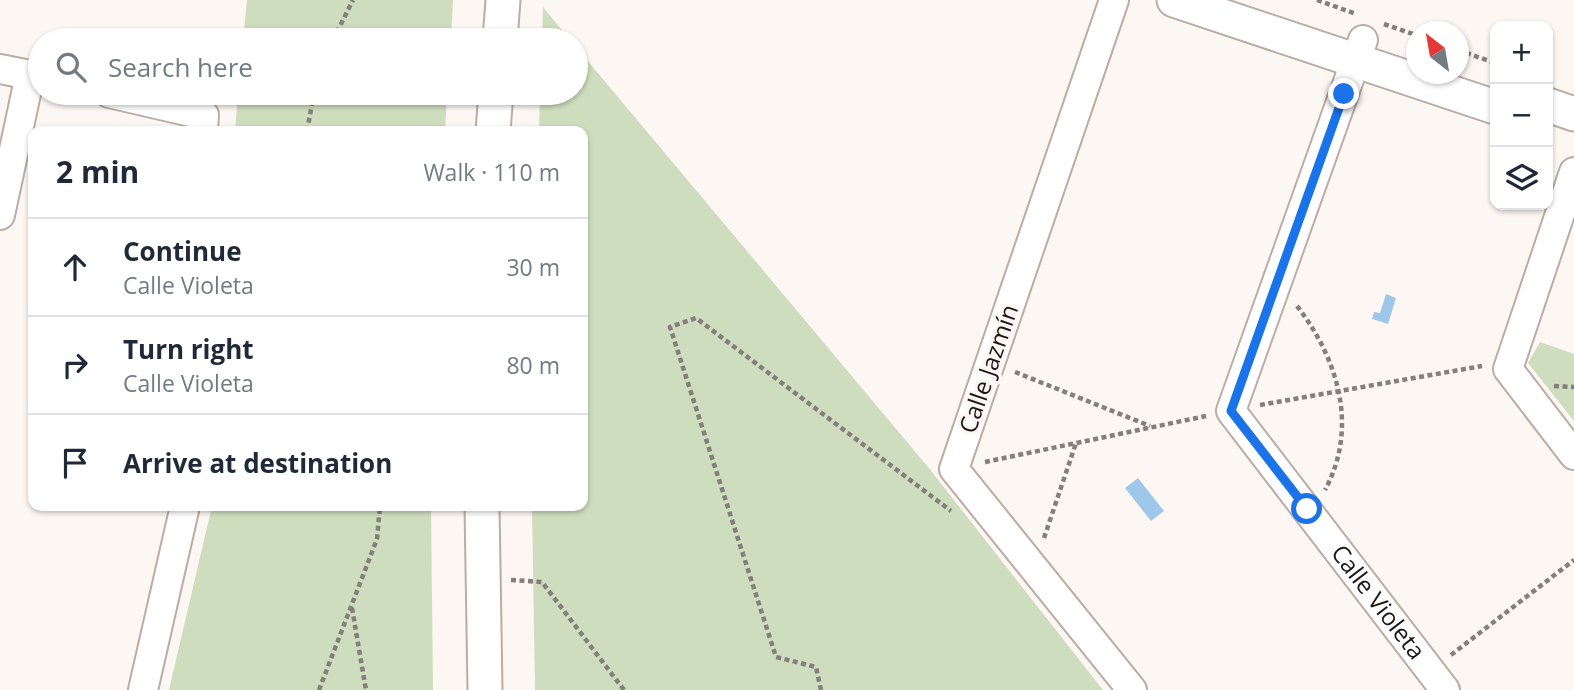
<!DOCTYPE html>
<meta charset="utf-8">
<style>
body{margin:0;font-family:"Open Sans",sans-serif;background:#f6f6f7;color:#1f2937}
.controls{position:absolute;right:21px;top:21px;display:grid;overflow:hidden;border-radius:14px;box-shadow:0 2px 5px #0004}
.controls button{width:63px;height:63px;display:grid;place-items:center;padding:0;border:0;border-bottom:2px solid #e0e1e3;background:#fff;color:#1f2937;font:35px sans-serif}
.compass{position:absolute;left:1406px;top:21px;width:63px;height:63px;border-radius:50%;background:#fff;box-shadow:0 2px 5px #0004;rotate:329deg}
.stop{position:absolute;width:21px;height:21px;margin:-16px;border:5px solid #1a73e8;border-radius:50%;background:#fff}
.stop.end{background:#1a73e8;border-color:#fff;box-shadow:0 2px 7px #0008}
.list{margin:0;padding:0;list-style:none}
h2{display:flex;justify-content:space-between;align-items:center;height:91px;margin:0;padding:0 28px;font-size:30px}
h2 small{font-size:23px;font-weight:400;color:#747a83}
.list li{display:grid;grid-template-columns:46px 1fr auto;gap:21px;align-items:center;box-sizing:border-box;height:98px;padding:0 28px;border-top:2px solid #e0e1e3}
.list b{display:block;font-size:26px;white-space:nowrap}
.list p{margin:0;font-size:23px;white-space:nowrap;color:#747a83}
.list em{font-size:23px;font-style:normal;color:#747a83}
.icon{flex:none;width:38px;height:38px;fill:none;stroke:currentColor;stroke-width:2;stroke-linecap:round;stroke-linejoin:round}
.map{position:relative;flex:none;width:1574px;height:690px;overflow:hidden}
.search{position:absolute;background:#fff;box-shadow:0 2px 5px #0004;left:28px;top:28px;width:560px;height:77px;display:flex;align-items:center;gap:18px;box-sizing:border-box;padding:0 24px;border-radius:38px;color:#747a83;font-size:26px}
.panel{position:absolute;background:#fff;box-shadow:0 2px 5px #0004;left:28px;top:126px;width:560px;height:385px;border-radius:14px}
.map>svg:first-child{display:block}
.green{fill:#cdddbd}
.water{fill:#9fc7e9}
.lines{fill:none;stroke-linecap:round;stroke-linejoin:round}
.minor-casing{stroke:#bbaca5;stroke-width:32}
.tertiary-casing{stroke:#bbaca5;stroke-width:37}
.path{stroke:#847e7c;stroke-width:4.5;stroke-dasharray:5 3.5;stroke-linecap:butt}
.minor{stroke:#fff;stroke-width:28}
.tertiary{stroke:#fff;stroke-width:33}
.route{stroke:#1a73e8;stroke-width:9}
.labels{text-anchor:middle;stroke-width:7;stroke-linejoin:round;paint-order:stroke}
.street-label{font-size:24px;fill:#1d1715;stroke:#fdf7f4}
</style>
<div class="map">
<svg width="1574" height="690" viewBox="0 0 1574 690">
<rect width="100%" height="100%" fill="#fdf7f4"/>
<path class="green" d="M247 0H453L451 40H243Z
M543 7 570 40H542Z
M576 47 928 467 1103 690H535L532 506H583V131H539L540 93H576Z
M238 93H447L445 131H235Z
M1540 342 1574 354V421L1528 363Z
M212 506H431L433 690H169Z"/>
<path class="water" d="M1386 294 1396 298 1388 324 1372 319 1374 312 1380 313Z
M1138 478 1164 511 1151 521 1125 488Z"/>
<g class="lines">
<g class="minor-casing">
<g id="minor">
<path d="M1114 0 954 469 1132 690"/>
<path id="s1" d="M1363 40 1231 411 1445 690"/>
<path d="M0 69 40 77"/>
<path d="M109 93 204 115 203 131"/>
<path d="M1574 172 1508 369 1574 455"/>
<path d="M0 215 30 75"/>
<path d="M143 690 185 506"/>
</g>
</g>
<g class="tertiary-casing">
<path id="tertiary" d="M1174 0 1495 107
M500 40 503 0
M1548 105 1574 114
M493 131 496 93
M482 506 485 690"/>
</g>
<path class="path" d="M1317 0 1356 14
M1384 24 1416 35
M333 40 353 0
M1458 50 1495 63
M307 131 314 93
M1297 306C1338 359 1359 427 1325 490
M1015 372 1150 426
M1554 386 1574 387
M1260 405 1482 366
M985 462 1206 416
M1044 538 1076 443
M511 580 542 582 624 690
M352 608 366 690
M1451 655 1574 560
M319 690 377 539 380 506
M821 690 816 667 776 657 670 327 696 318 951 511"/>
<use href="#minor" class="minor"/>
<use href="#tertiary" class="tertiary"/>
</g>
<g class="lines">
<path class="route" d="M1307 509 1231 411 1344 94"/>
</g>
<g class="labels">
<g class="street-label">
<text transform="translate(989 369) rotate(-71)" y="8">Calle Jazmín</text>
<text dy="8" stroke="none"><textPath href="#s1" startOffset="635">Calle Violeta</textPath></text>
</g>
</g>
</svg>
<div class="controls">
<button>+</button>
<button>−</button>
<button><svg class="icon" aria-label="layers" viewBox="0 0 24 24"><path d="M12 4l9 5-9 5-9-5zM3 14l9 5 9-5"/></svg></button>
</div>
<svg class="compass" viewBox="-18 -18 36 36"><path d="M0-13l5 13h-10z" fill="#e53935"/><path d="M0 13l5-13h-10z" fill="#747a83"/></svg>
<div class="stop" style="left:1307px;top:509px"></div>
<div class="stop end" style="left:1344px;top:94px"></div>
<div class="search"><svg class="icon" aria-label="search" viewBox="0 0 24 24"><circle cx="10" cy="10" r="6"/><path d="M15 15l6 6"/></svg>Search here</div>
<section class="panel">
<h2>2 min<small>Walk · 110 m</small></h2>
<ul class="list">
<li><svg class="icon" aria-label="ahead" viewBox="0 0 24 24"><path d="M12 20V5M6 11l6-6 6 6"/></svg><div><b>Continue</b><p>Calle Violeta</p></div><em>30 m</em></li>
<li><svg class="icon" aria-label="right" viewBox="0 0 24 24"><path d="M7 20v-9h11M14 6l5 5-5 5"/></svg><div><b>Turn right</b><p>Calle Violeta</p></div><em>80 m</em></li>
<li><svg class="icon" aria-label="arrive" viewBox="0 0 24 24"><path d="M6 21V4h12l-3 4 3 4H6"/></svg><div><b>Arrive at destination</b></div></li>
</ul>
</section>
</div>
